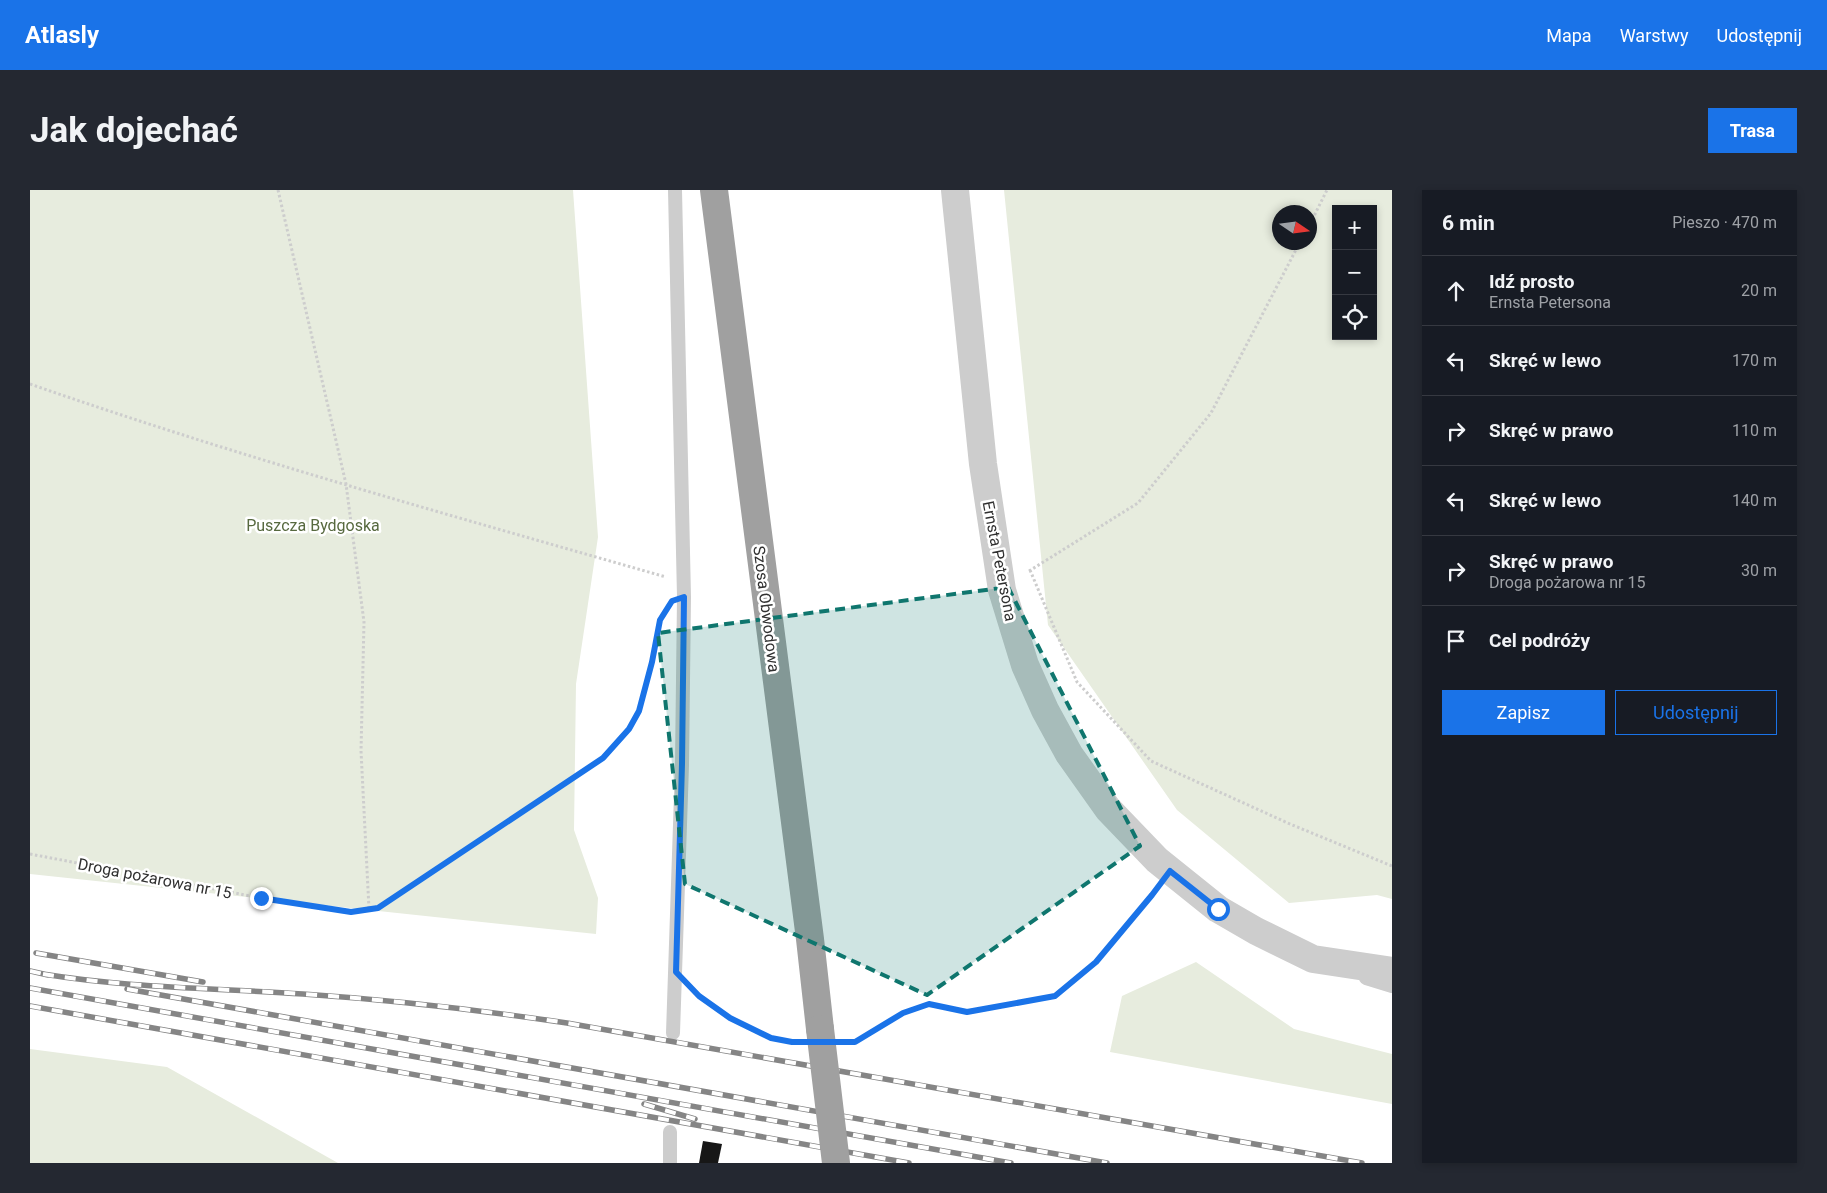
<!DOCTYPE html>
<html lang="pl">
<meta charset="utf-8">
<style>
body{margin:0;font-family:Roboto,sans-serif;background:#242831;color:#f1f3f6}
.controls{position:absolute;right:15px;top:15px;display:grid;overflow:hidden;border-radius:0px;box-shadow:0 2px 8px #0003}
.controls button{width:45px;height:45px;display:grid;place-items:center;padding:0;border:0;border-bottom:1px solid #363941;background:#171b24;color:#f1f3f6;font:25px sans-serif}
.compass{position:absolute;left:1242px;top:15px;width:45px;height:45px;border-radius:50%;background:#171b24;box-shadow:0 2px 8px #0003;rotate:103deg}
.stop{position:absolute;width:15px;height:15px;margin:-11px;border:4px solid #1a73e8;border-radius:50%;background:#fff}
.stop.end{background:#1a73e8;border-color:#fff;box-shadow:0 1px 5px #0008}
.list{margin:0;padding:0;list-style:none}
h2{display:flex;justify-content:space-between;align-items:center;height:65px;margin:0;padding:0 20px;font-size:21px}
h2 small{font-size:16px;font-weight:400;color:#9ea1a6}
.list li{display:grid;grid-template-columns:32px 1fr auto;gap:15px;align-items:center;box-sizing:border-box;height:70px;padding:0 20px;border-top:1px solid #363941}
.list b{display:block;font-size:19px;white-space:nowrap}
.list p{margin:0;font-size:16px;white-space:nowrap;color:#9ea1a6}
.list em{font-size:16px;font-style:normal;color:#9ea1a6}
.actions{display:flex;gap:10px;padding:15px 20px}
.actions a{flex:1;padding:11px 0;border:1px solid #1a73e8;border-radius:0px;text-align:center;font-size:18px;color:#1a73e8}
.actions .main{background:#1a73e8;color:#fff}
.icon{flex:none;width:28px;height:28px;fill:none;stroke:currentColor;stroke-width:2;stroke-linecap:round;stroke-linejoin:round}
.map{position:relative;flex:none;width:1362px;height:973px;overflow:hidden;border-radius:0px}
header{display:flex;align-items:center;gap:30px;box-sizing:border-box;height:70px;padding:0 25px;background:#1a73e8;color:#fff}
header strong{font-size:24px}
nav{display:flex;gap:28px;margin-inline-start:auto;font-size:18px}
.intro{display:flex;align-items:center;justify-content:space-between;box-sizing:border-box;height:120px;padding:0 30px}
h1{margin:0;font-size:35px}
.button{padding:12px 22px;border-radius:0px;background:#1a73e8;color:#fff;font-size:18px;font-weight:700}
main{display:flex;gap:30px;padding:0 30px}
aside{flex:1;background:#171b24;border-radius:0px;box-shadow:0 2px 8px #0003}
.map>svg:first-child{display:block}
.green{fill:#e7ecde;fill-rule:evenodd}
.building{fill:#171717}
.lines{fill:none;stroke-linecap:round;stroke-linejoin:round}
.path{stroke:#cdcdcd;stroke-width:3;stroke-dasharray:2.5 2.5;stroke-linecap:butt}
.service{stroke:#cdcdcd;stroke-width:14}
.tertiary{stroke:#cdcdcd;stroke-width:28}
.trunk{stroke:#a0a0a0;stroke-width:28}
.rail-casing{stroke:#858585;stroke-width:5.5}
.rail{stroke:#fff;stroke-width:4;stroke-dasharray:11;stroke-linecap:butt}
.trunk-bridge{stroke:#a0a0a0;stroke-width:28}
.route{stroke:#1a73e8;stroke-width:6}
.marked{fill:#0f766e;fill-opacity:0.2;stroke:#0f766e;stroke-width:4;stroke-dasharray:10 6;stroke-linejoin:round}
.labels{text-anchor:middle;stroke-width:5;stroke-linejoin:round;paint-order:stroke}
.park-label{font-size:16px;fill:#57693f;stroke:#fff}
.street-label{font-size:16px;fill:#303030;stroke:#fff}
</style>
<header>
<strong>Atlasly</strong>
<nav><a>Mapa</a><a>Warstwy</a><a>Udostępnij</a></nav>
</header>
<div class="intro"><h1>Jak dojechać</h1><a class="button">Trasa</a></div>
<main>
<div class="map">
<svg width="1362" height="973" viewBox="0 0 1362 973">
<rect width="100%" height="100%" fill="#fff"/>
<path class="green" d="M0 0H543L568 347 546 494 544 640 568 708 566 744 0 684Z
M974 0H1362V709L1347 705 1259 713 1147 620 1018 435ZM1306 19H1343V146H1306ZM1280 22V52H1250V22Z
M1166 772 1264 839 1362 864V914L1080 862 1092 806Z
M0 859 137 877 308 973H0Z"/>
<path class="building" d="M673 951 692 954 688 973H669Z"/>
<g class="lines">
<path class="path" d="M248 0 316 294 334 432 331 561 339 719
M1280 34 1297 0
M0 194C209 267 423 326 636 387
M1000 380 1047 492 1121 571 1260 634 1362 676
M999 381 1108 313 1181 223 1270 52
M0 664 231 708 298 719 321 722 348 718 573 568 599 539 609 521 622 472 630 430 634 423
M663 799C686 823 733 852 767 852
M815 852H825L873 823 899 814 937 822 1025 807 1066 772 1126 700"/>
<path class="service" d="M1336 788 1362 796
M643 843 652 575 654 407 645 0
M640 973V942"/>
<path class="tertiary" d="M925 0 953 274 972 400 995 475 1015 520 1039 564 1078 619 1127 670 1188 719 1226 741 1283 769 1362 781"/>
<path class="trunk" d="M684 0 780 749 790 839"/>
<g class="rail-casing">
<path id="rail" d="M6 763 173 792
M0 781 18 785
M13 784C98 798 187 798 273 804 362 810 450 820 537 833L1332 973
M0 798 981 973
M97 799 1077 973
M0 816 879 973
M614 914 665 929"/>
</g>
<use href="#rail" class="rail"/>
<path class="trunk-bridge" d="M790 839 806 973"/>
</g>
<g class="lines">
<path class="route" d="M231 708 321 722 348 718 573 568 599 539 609 521 622 472 630 430 642 411 654 407 652 574 646 782 669 806 700 828 741 848 762 852H825L873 823 899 814 937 822 1025 806 1066 772 1122 705 1140 681 1188 719"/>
</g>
<path class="marked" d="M978 397 1110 656 897 805 655 694 628 443Z"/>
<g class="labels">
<g class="park-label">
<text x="283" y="341">Puszcza Bydgoska</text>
</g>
<g class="street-label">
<text transform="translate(970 371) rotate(79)" y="6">Ernsta Petersona</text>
<text transform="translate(737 419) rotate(83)" y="6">Szosa Obwodowa</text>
<text transform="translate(125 688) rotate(11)" y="6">Droga pożarowa nr 15</text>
</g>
</g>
</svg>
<div class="controls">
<button>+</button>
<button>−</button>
<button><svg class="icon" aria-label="locate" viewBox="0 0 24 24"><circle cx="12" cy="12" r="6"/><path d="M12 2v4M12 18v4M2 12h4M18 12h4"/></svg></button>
</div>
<svg class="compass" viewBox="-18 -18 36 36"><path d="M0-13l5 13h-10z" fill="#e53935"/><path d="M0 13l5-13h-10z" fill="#9ea1a6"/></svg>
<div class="stop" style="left:1188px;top:719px"></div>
<div class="stop end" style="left:231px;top:708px"></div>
</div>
<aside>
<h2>6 min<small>Pieszo · 470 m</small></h2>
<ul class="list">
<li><svg class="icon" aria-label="ahead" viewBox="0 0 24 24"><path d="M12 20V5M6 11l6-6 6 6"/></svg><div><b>Idź prosto</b><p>Ernsta Petersona</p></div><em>20 m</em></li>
<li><svg class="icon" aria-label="left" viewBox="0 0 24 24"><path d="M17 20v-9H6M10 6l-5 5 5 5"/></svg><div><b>Skręć w lewo</b></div><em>170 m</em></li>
<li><svg class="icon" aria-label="right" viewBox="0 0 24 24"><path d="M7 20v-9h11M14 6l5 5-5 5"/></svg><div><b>Skręć w prawo</b></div><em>110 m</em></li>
<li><svg class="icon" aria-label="left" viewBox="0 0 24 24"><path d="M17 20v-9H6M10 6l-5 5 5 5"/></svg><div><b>Skręć w lewo</b></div><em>140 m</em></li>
<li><svg class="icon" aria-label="right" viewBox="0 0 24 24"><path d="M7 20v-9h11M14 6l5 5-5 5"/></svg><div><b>Skręć w prawo</b><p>Droga pożarowa nr 15</p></div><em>30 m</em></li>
<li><svg class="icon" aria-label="arrive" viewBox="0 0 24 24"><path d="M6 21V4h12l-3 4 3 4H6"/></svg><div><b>Cel podróży</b></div></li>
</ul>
<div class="actions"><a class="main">Zapisz</a><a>Udostępnij</a></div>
</aside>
</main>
